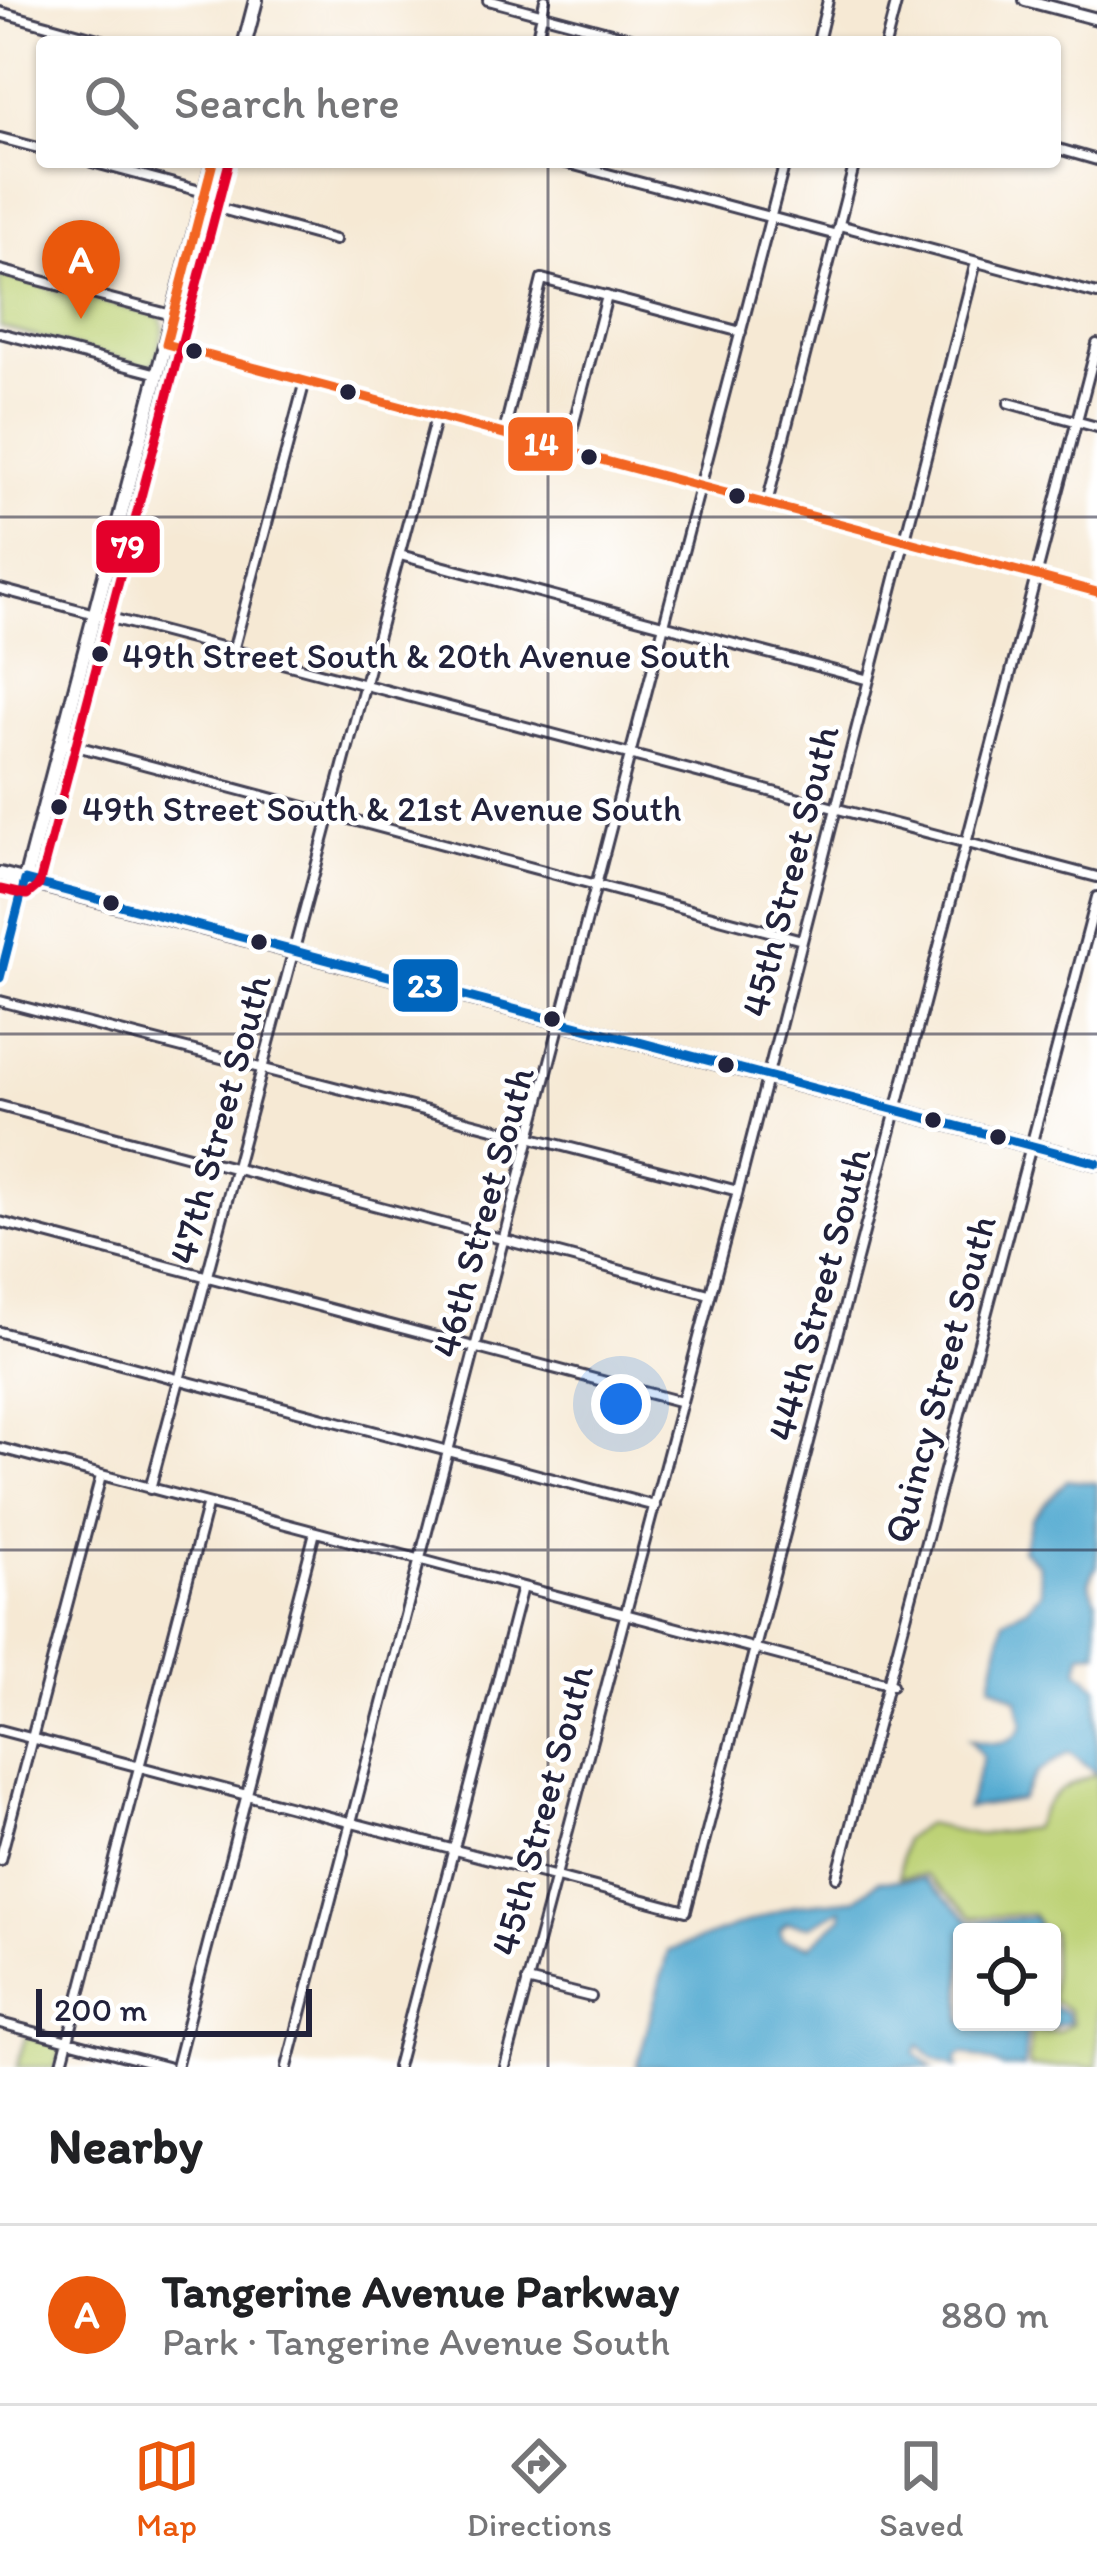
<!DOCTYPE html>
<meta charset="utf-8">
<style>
body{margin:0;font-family:Itim,sans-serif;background:#f2f2f2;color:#202124}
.controls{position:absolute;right:36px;bottom:36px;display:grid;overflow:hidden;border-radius:12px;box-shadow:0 3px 9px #0004}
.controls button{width:108px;height:108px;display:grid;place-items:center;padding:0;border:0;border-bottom:3px solid #e0e0e0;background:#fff;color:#202124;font:60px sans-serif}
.scale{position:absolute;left:36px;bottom:30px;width:276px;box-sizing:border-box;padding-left:12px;border:6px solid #22223b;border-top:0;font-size:33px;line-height:42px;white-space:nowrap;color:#22223b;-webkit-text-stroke:9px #fff;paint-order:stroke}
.you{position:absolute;left:621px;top:1404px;width:42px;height:42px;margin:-30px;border:9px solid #fff;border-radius:50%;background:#1a73e8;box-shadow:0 0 0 18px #1a73e833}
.badge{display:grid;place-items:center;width:78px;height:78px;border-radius:50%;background:#ea580c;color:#fff;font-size:39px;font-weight:700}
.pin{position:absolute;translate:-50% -99px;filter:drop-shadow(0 3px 6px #0008)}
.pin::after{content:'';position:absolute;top:63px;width:42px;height:36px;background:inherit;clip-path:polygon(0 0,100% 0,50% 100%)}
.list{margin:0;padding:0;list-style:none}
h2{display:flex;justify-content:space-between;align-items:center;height:156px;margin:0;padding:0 48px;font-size:51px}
h2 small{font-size:39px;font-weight:400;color:#757577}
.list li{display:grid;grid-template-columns:78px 1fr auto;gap:36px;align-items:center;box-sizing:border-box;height:180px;padding:0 48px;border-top:3px solid #e0e0e0}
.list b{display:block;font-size:45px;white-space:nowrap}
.list p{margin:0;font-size:39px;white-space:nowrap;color:#757577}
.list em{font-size:39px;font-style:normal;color:#757577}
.icon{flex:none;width:66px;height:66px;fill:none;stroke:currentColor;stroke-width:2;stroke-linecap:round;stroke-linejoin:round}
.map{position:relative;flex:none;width:1097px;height:2067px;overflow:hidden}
.search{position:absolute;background:#fff;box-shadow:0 3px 9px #0004;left:36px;right:36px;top:36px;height:132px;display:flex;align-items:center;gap:30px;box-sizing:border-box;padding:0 42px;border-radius:12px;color:#757577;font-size:45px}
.sheet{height:336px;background:#fff}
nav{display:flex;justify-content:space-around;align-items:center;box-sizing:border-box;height:168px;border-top:3px solid #e0e0e0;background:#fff;font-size:33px;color:#757577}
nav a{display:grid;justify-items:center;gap:6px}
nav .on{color:#ea580c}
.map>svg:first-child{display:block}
.green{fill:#bdd276;stroke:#707a58;stroke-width:3}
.water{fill:#54abd1;stroke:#3b6686;stroke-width:3;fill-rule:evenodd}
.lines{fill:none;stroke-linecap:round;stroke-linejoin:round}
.minor-casing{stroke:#424052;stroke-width:14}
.tertiary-casing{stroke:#424052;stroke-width:16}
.secondary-casing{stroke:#424052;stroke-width:18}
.minor{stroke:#fff;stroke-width:8}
.tertiary{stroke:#fff;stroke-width:10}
.secondary{stroke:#fff;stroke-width:12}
.bus-1-casing{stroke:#fff;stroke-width:18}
.bus-2-casing{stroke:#fff;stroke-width:18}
.bus-3-casing{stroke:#fff;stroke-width:18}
.bus-1{stroke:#0065bd;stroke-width:9}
.bus-2{stroke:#f26522;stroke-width:9}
.bus-3{stroke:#e4002b;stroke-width:9}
.grid{fill:none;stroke:#22223b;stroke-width:3;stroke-opacity:0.55}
.bus-dot{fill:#22223b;stroke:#fff;stroke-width:4.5}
.labels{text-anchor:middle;stroke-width:9;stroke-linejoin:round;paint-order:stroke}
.bus-label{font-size:36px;fill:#22223b;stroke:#fff;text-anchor:start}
.street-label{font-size:39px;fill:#22223b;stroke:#fff}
.line-badge{stroke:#fff;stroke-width:4.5}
.badge-label{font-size:33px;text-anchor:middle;font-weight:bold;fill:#fff}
</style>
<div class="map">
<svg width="1097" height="2067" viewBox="0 0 1097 2067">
<rect width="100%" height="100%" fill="#fff"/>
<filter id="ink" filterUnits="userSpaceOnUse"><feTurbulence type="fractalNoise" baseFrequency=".00833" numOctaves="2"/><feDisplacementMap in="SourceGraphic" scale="24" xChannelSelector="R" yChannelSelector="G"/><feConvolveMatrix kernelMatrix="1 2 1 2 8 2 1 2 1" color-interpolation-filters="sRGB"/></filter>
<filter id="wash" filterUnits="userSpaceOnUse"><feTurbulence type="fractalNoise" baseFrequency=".004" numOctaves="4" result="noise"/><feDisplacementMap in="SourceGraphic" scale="48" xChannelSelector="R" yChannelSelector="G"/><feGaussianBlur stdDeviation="2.7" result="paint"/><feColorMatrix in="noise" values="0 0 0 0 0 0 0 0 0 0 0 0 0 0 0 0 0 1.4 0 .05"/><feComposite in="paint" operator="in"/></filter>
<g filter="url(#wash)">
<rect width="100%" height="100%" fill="#f6e9d4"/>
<path class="green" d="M0 275 160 317 164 328 155 362 147 366 0 327Z
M1097 1774V2067H1029L1031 2032H1059L1073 2023 1069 2010 1052 2000V1932H1042L1033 1914 972 1917 926 1875 899 1877 904 1839 926 1824 979 1835 1033 1828C1047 1795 1063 1786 1097 1774Z
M26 2036 62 2045 56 2067H17Z"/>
<path class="water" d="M1067 1480 1097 1483V1565L1089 1582 1096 1601 1097 1652 1082 1653 1078 1669 1097 1687V1774L1069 1752 1037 1773 1021 1800 967 1808 983 1757 970 1739C987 1743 1013 1749 1023 1724L1017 1699 991 1684 1004 1619 1028 1607 1041 1592 1038 1564 1022 1549 1032 1518Z
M924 1879 971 1922 1033 1918 1039 1928 962 1932V2022H1052V2006L1066 2013 1069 2022 1045 2029 1027 2026 1024 2067H1004L964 2053 957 2057 958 2067 935 2059 919 2045 915 2053 933 2067H637L668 1951 795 1905 856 1899 878 1881ZM841 1909 842 1917 810 1946 783 1939 780 1929 788 1922 809 1926Z"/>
</g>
<g filter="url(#ink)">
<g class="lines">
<g class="minor-casing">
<path id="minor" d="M488 0 645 42
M0 12 109 42
M536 42 545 0
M818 42 828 0
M886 42 897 0
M0 138 42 149
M1055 148 1097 160
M92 162 204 192
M563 162 837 235
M203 204 335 240
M839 225 1097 294
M0 270 172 315
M0 333 158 374
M1009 403 1097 427
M504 432 542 279 741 332
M567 449 607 296
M767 503 855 162
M400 555 869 680
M0 589 1097 877
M233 651 305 381
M61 742 802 940
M0 1001 738 1191
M0 1106 709 1294
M0 1222 682 1402
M0 1332 655 1506
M0 1448 892 1685
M150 1489 436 417
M0 1730 686 1911 1097 344
M0 1860 101 1476
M837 1877 1097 897
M527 1981 591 1997
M0 2023 167 2067
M61 2067 207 1506
M176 2067 315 1532
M287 2067 785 162
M397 2067 522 1587
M505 2067 738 1191 976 262"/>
</g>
<g class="tertiary-casing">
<path id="tertiary" d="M1025 0 1097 19
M166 344 1097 592
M0 978 25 880"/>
</g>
<g class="secondary-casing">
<path id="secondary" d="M245 42 256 0
M0 874 1097 1163
M25 880 213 162"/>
</g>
<use href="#minor" class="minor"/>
<use href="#tertiary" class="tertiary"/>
<use href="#secondary" class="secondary"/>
<g class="bus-1-casing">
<path id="bus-1" d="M0 978 25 880 1097 1163"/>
</g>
<g class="bus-2-casing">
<path id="bus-2" d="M213 162 166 344 1097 592"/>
</g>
<g class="bus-3-casing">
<path id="bus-3" d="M0 889 27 895 39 885 228 166"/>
</g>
<use href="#bus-1" class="bus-1"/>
<use href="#bus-2" class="bus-2"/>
<use href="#bus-3" class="bus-3"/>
</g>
</g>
<path class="grid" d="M548 0V42M548 162V2067M0 517H1097M0 1034H1097M0 1550H1097"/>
<g class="bus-dot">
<circle cx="194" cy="351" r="10"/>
<circle cx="348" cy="392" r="10"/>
<circle cx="589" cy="457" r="10"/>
<circle cx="737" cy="496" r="10"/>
<circle cx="100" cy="654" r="10"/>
<circle cx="59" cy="807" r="10"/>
<circle cx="111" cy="903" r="10"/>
<circle cx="259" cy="942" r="10"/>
<circle cx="552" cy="1019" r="10"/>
<circle cx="726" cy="1065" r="10"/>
<circle cx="933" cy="1120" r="10"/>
<circle cx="998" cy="1137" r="10"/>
</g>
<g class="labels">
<g class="bus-label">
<text x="122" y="668">49th Street South &amp; 20th Avenue South</text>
<text x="82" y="821">49th Street South &amp; 21st Avenue South</text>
</g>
<g class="street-label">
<text transform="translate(789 871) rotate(-76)" y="14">45th Street South</text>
<text transform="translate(219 1119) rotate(-75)" y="14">47th Street South</text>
<text transform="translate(482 1212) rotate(-75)" y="14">46th Street South</text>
<text transform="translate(818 1294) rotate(-75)" y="14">44th Street South</text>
<text transform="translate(939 1379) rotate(-75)" y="14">Quincy Street South</text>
<text transform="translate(541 1810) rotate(-75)" y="14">45th Street South</text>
</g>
</g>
<g class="line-badge">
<rect x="506" y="415" width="69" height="58" rx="12" fill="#f26522"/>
<rect x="94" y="518" width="68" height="57" rx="12" fill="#e4002b"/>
<rect x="391" y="957" width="69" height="57" rx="12" fill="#0065bd"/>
</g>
<g class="badge-label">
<text x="541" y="455">14</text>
<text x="128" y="558">79</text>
<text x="425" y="997">23</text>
</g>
</svg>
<div class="controls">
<button><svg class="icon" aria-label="locate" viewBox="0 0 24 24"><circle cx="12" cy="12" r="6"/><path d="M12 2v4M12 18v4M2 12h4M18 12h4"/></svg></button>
</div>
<div class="scale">200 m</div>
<div class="you"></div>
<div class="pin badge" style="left:81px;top:319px">A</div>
<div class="search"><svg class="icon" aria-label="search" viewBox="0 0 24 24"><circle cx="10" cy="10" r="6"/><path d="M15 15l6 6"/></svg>Search here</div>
</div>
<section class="sheet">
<h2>Nearby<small></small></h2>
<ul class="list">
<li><span class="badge">A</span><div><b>Tangerine Avenue Parkway</b><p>Park · Tangerine Avenue South</p></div><em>880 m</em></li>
</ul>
</section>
<nav>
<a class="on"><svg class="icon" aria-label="map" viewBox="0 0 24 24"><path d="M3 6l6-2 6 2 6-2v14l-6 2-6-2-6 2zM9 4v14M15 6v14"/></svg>Map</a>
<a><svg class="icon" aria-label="directions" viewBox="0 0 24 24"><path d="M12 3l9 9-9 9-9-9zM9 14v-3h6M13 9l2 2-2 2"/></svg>Directions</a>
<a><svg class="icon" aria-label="saved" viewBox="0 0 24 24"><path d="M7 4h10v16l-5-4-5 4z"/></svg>Saved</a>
</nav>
